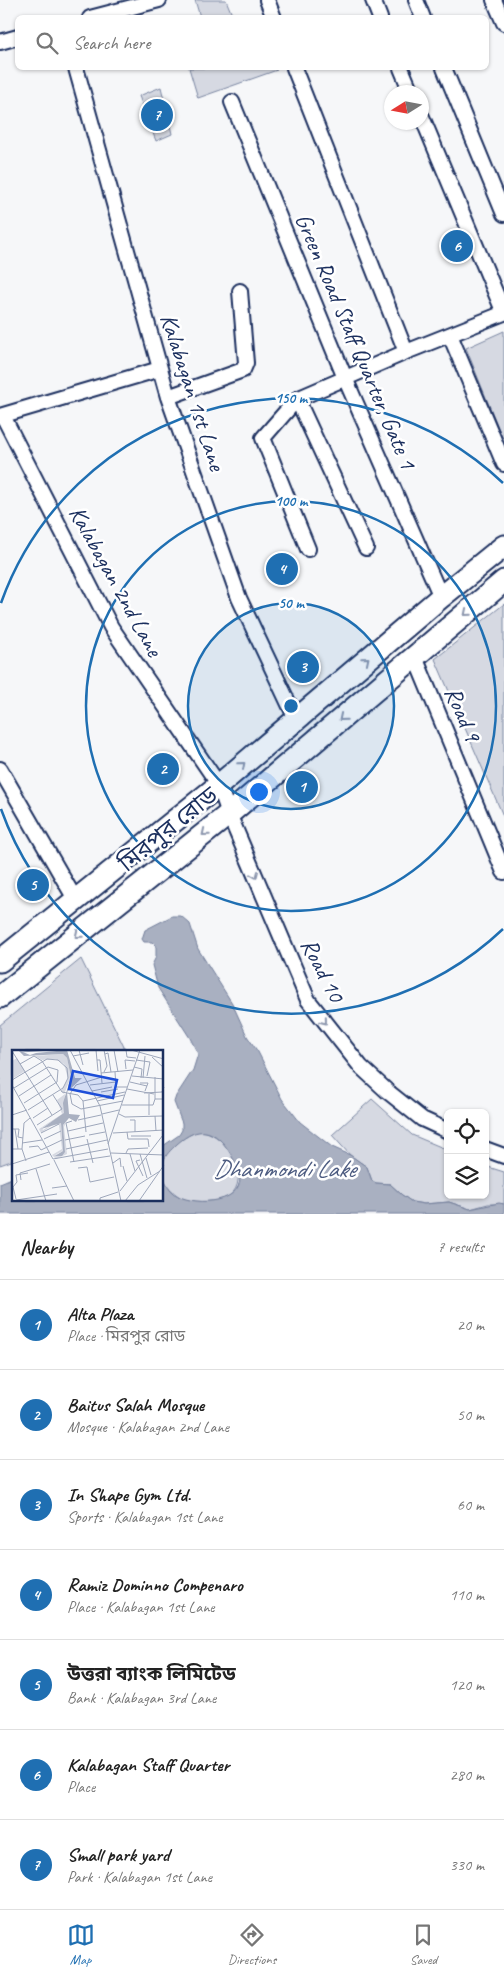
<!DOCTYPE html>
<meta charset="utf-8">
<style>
body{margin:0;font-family:Caveat,"Noto Sans Bengali",sans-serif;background:#f6f6f6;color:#222}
.controls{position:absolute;right:15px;bottom:15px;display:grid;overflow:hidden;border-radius:8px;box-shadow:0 1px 4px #0004}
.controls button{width:45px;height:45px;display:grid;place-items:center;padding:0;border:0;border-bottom:1px solid #e0e0e0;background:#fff;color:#222;font:25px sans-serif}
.compass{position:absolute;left:384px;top:85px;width:45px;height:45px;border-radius:50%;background:#fff;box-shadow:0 1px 4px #0004;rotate:259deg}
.you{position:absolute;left:258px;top:791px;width:18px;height:18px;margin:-12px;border:4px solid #fff;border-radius:50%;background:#1a73e8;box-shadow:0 0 0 8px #1a73e833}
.badge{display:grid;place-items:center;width:32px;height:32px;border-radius:50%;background:#1f6fb2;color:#fff;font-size:16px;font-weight:700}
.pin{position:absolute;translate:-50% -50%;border:2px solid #fff;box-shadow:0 1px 5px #0006}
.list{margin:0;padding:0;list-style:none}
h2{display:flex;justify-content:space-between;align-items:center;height:65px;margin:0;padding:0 20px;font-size:21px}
h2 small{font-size:16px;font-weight:400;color:#767676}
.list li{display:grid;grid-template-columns:32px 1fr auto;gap:15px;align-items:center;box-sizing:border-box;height:90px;padding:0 20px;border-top:1px solid #e0e0e0}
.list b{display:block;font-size:19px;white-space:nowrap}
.list p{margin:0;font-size:16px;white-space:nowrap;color:#767676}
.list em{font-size:16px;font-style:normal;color:#767676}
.icon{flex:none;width:28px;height:28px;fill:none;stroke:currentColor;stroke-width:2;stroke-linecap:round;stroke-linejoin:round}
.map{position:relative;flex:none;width:504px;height:1214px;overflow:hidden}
.search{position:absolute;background:#fff;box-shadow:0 1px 4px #0004;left:15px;right:15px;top:15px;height:55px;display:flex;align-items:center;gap:12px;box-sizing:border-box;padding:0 18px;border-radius:8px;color:#767676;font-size:19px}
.sheet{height:695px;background:#fff}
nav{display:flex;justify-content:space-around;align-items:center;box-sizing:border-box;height:70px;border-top:1px solid #e0e0e0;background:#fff;font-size:14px;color:#767676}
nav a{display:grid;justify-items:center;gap:2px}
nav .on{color:#1f6fb2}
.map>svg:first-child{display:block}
.green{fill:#d6d9e2;stroke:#7884a0}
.water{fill:#a9b0c1;stroke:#707c99}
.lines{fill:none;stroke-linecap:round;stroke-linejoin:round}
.minor-casing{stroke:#1b2f5e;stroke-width:18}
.highway-casing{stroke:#1b2f5e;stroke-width:25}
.minor{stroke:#fff;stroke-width:14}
.highway{stroke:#fff;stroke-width:21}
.oneway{stroke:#8d97ae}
.ring{fill:none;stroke:#1f6fb2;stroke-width:2.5}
.labels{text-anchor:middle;stroke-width:5;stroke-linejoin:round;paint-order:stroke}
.street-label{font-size:24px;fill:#1b2f5e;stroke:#fff}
.water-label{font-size:25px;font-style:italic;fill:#4d5c81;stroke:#fff}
.inset-road{fill:none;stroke:#9ea7bb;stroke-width:1}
.view{fill:#1d4ed8;fill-opacity:0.15;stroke:#1d4ed8;stroke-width:2.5}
.inset-edge{fill:none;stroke:#1b2f5e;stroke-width:2.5}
.centre{fill:#1f6fb2;stroke:#fff;stroke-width:2.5}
.ring-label{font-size:15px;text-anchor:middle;font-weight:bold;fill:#1f6fb2;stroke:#fff;stroke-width:5;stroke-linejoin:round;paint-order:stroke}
</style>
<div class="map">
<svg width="504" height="1214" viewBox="0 0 504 1214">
<rect width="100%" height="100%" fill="#f6f7f9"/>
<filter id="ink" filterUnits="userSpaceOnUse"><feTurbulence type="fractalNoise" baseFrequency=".02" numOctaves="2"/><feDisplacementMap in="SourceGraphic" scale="10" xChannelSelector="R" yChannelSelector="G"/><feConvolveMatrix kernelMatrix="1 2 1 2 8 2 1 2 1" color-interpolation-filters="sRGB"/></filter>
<g filter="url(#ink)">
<path class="green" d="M195 0H226L233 17H200Z
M189 68H273L277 70 198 98Z
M161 87 172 134 156 141 139 96Z
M504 331V442L466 348Z
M504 604V818L435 659Z
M81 959 126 1051 14 1052V1160L0 1165V1025Z
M372 1099 412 1135 448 1150V1195H485V1166L504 1172V1204H488L470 1209 449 1202 424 1204 412 1202 402 1195 390 1184 376 1183 372 1181 367 1167 350 1155 332 1135Z
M198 1131C231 1130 262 1198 212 1201 202 1202 192 1202 182 1198 168 1191 156 1172 165 1156 172 1145 186 1136 198 1131Z"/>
<path class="water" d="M172 916H181L190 924 198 949 232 1003 247 1036 258 1052 282 1099 300 1122 332 1147 350 1155 367 1167 372 1181 376 1183 390 1184 402 1195 412 1202 424 1204 449 1202 470 1209 499 1203 504 1204V1214H0V1183L14 1177V1200H162L163 1173C164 1180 167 1188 173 1193 189 1206 241 1206 240 1177 239 1169 234 1160 230 1153 215 1128 198 1125 177 1144 171 1150 166 1154 163 1162V1146L179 1135 182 1130V1123L174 1102 176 1096 193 1070 198 1054 190 1038 158 988 152 965 156 957V945L153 942H144L142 939 145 930Z"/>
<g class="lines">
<g class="minor-casing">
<path id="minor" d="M267 0 274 18
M373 0 380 18
M416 0 423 18
M494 0 504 23
M90 18 159 0
M0 42 18 37
M76 68 168 397 239 598 296 719
M294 68 406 352
M401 68 411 92
M444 68 504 214
M232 102 345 378 441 597
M422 117 504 313
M450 335 504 464
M168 397 243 370 246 363 240 291
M297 399 406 352 504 313
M0 416 160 369
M3 416 111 627 219 785 229 814 308 1000 361 1067 387 1091 422 1119 448 1131
M308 549 263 438 297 399 366 548
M415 657 504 872
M0 769 75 899
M485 1149 504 1156"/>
</g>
<g class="highway-casing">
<path id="highway" d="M0 961 219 785 441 597 504 546
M0 997 229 814 504 581"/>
</g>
<use href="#minor" class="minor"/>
<use href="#highway" class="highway"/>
</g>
<defs><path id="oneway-chevron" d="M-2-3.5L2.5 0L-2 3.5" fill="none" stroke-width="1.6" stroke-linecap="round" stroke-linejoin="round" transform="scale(1.25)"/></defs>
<g class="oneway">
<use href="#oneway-chevron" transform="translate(467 613) rotate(140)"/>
<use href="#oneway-chevron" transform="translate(366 660) rotate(-40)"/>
<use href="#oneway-chevron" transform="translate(342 718) rotate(140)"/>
<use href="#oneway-chevron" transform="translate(242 765) rotate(-41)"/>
<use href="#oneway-chevron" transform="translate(205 833) rotate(141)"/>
<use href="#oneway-chevron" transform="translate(255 875) rotate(67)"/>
<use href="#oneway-chevron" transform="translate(78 935) rotate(141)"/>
<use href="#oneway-chevron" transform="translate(324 1021) rotate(51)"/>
</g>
</g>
<circle cx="291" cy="706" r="103" fill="#1f6fb2" fill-opacity=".12"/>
<g class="ring">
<circle cx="291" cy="706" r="103"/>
<circle cx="291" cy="706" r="205"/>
<path d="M503 929A308 308 0 0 1 1 809M1 603A308 308 0 0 1 503 483"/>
</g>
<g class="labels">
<g class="street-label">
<text transform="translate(356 341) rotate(67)" y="8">Green Road Staff Quarter, Gate 1</text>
<text transform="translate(193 392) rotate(72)" y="8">Kalabagan 1st Lane</text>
<text transform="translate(116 581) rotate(61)" y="8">Kalabagan 2nd Lane</text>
<text transform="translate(463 714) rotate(67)" y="8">Road 9</text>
<text transform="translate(168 829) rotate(-39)" y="8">মিরপুর রোড</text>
<text transform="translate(323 970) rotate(63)" y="8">Road 10</text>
</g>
<g class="water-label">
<text x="284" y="1177">Dhanmondi Lake</text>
</g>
</g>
<g transform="translate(12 1050)">
<rect width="151" height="151" fill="#f6f7f9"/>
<path d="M51 4 55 8 59 27 52 44 49 41 56 29 52 14 43 9 30 10 23 6ZM5 8 13 21 0 29V11ZM53 44 52 64 30 78 31 80 44 72 49 73 51 101 43 105 53 102 51 79V75L55 70 52 77 55 104 44 109 40 105 50 99 47 75 42 74 29 83 27 79 50 64 45 50Z" fill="#d6d9e2"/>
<path d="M6 0 18 5 24 3 55 0 63 28H70L55 42 57 64 68 65 64 72 57 68 51 75 53 102 50 106H43L51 101 49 73 29 79 52 63 51 53 59 27 55 8 51 4 12 6Z" fill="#a9b0c1"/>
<path class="inset-road" d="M58 0 88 56 109 151M67 0 71 15M84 0 86 21M102 0 106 22M114 0 115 7 124 8M119 0 152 9M0 1 40 65M9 2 38 0M93 4 96 3 99 22M61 6 77 3M140 7 152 18M85 10H88L90 33M124 10 138 12 135 26M30 11 50 42 66 45 71 51M8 14 22 6 30 11M122 17 130 19 129 28M114 19 113 10 123 11M92 22 95 16 92 0M103 22 104 37H115M89 23 121 20M120 26 152 29M143 27V49M131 28 133 6M0 30 35 9 46 10 55 18 56 28 51 38 16 60M118 32 135 36M128 33H136L133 41M0 35 41 109 96 99M78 35 104 32M2 38 36 17 46 20 45 32 12 53M115 39 142 44M80 41 100 37M89 42 106 39M132 43 150 42 152 37M58 44 60 54 69 59 111 51M58 44 64 35 90 27M137 44V65M7 46 39 25M71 51 113 42M71 51 74 82M85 51 112 45M110 55H141L143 49H152M90 64 107 60M107 64 113 67 150 66M0 65 15 60M143 66 144 81M21 68 36 58M66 70 89 65M118 70H123V82M60 71 54 73 62 112M25 75 50 59 41 45M0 79H7L6 87 11 88M3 79 6 99M56 81 91 73M115 82 116 89H136L137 97M29 83 47 74M101 83 152 80M77 85 93 82M119 86H139M32 89 49 81M75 89 81 113M53 90 73 86M10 93 30 90M96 94 128 0M17 97 26 96 29 100 50 90M0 99H10L14 111M10 99 12 73 18 68M54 99 95 90M99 103 152 105M114 103 116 99 136 98M118 104 123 121M128 104 135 128M134 108 139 125M42 110 62 151M128 110 124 111 131 126M58 112 98 106M101 113 108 108 109 117M0 114 37 102M111 116 115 131M66 118 75 117 78 132 102 127M24 119 34 151M9 130 8 123 38 114M40 138 55 136M108 141 151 85M4 149 1 137 5 132 4 125 16 123M4 150 45 144M88 151V148L106 142M113 151 126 135 148 121M127 151 152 115"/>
<path class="view" d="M61 21 105 30 101 48 57 39Z"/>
<rect width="151" height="151" class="inset-edge"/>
</g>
<circle cx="291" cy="706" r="8" class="centre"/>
<g class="ring-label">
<text x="291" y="403">150 m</text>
<text x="291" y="506">100 m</text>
<text x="291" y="608">50 m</text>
</g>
</svg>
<div class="controls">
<button><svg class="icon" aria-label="locate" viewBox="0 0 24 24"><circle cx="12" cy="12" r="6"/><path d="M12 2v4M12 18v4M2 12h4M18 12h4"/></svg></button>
<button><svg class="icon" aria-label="layers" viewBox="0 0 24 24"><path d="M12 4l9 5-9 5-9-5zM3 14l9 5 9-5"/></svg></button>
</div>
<svg class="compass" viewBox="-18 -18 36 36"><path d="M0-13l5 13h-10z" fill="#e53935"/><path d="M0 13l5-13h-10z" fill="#767676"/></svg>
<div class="you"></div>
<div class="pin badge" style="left:302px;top:787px">1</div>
<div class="pin badge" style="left:163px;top:769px">2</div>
<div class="pin badge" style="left:303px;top:667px">3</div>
<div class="pin badge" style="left:282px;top:569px">4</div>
<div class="pin badge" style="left:33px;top:885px">5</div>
<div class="pin badge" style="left:457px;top:246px">6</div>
<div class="pin badge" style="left:157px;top:115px">7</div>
<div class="search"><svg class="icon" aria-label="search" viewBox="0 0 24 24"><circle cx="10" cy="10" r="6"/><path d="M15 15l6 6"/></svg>Search here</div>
</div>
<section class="sheet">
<h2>Nearby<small>7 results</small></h2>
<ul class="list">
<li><span class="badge">1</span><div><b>Alta Plaza</b><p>Place · মিরপুর রোড</p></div><em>20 m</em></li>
<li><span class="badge">2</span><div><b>Baitus Salah Mosque</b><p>Mosque · Kalabagan 2nd Lane</p></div><em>50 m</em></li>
<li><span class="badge">3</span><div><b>In Shape Gym Ltd.</b><p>Sports · Kalabagan 1st Lane</p></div><em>60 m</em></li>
<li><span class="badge">4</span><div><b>Ramiz Dominno Compenaro</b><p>Place · Kalabagan 1st Lane</p></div><em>110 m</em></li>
<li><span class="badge">5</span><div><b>উত্তরা ব্যাংক লিমিটেড</b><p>Bank · Kalabagan 3rd Lane</p></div><em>120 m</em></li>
<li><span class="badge">6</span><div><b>Kalabagan Staff Quarter</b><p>Place</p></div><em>280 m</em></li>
<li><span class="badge">7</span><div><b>Small park yard</b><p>Park · Kalabagan 1st Lane</p></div><em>330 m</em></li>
</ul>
</section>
<nav>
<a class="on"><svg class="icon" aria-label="map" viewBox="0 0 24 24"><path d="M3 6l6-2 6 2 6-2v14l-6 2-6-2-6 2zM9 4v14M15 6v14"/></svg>Map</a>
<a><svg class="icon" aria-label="directions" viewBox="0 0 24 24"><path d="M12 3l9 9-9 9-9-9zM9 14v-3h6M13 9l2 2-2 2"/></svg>Directions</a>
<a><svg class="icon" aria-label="saved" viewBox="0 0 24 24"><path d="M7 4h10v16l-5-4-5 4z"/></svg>Saved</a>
</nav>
